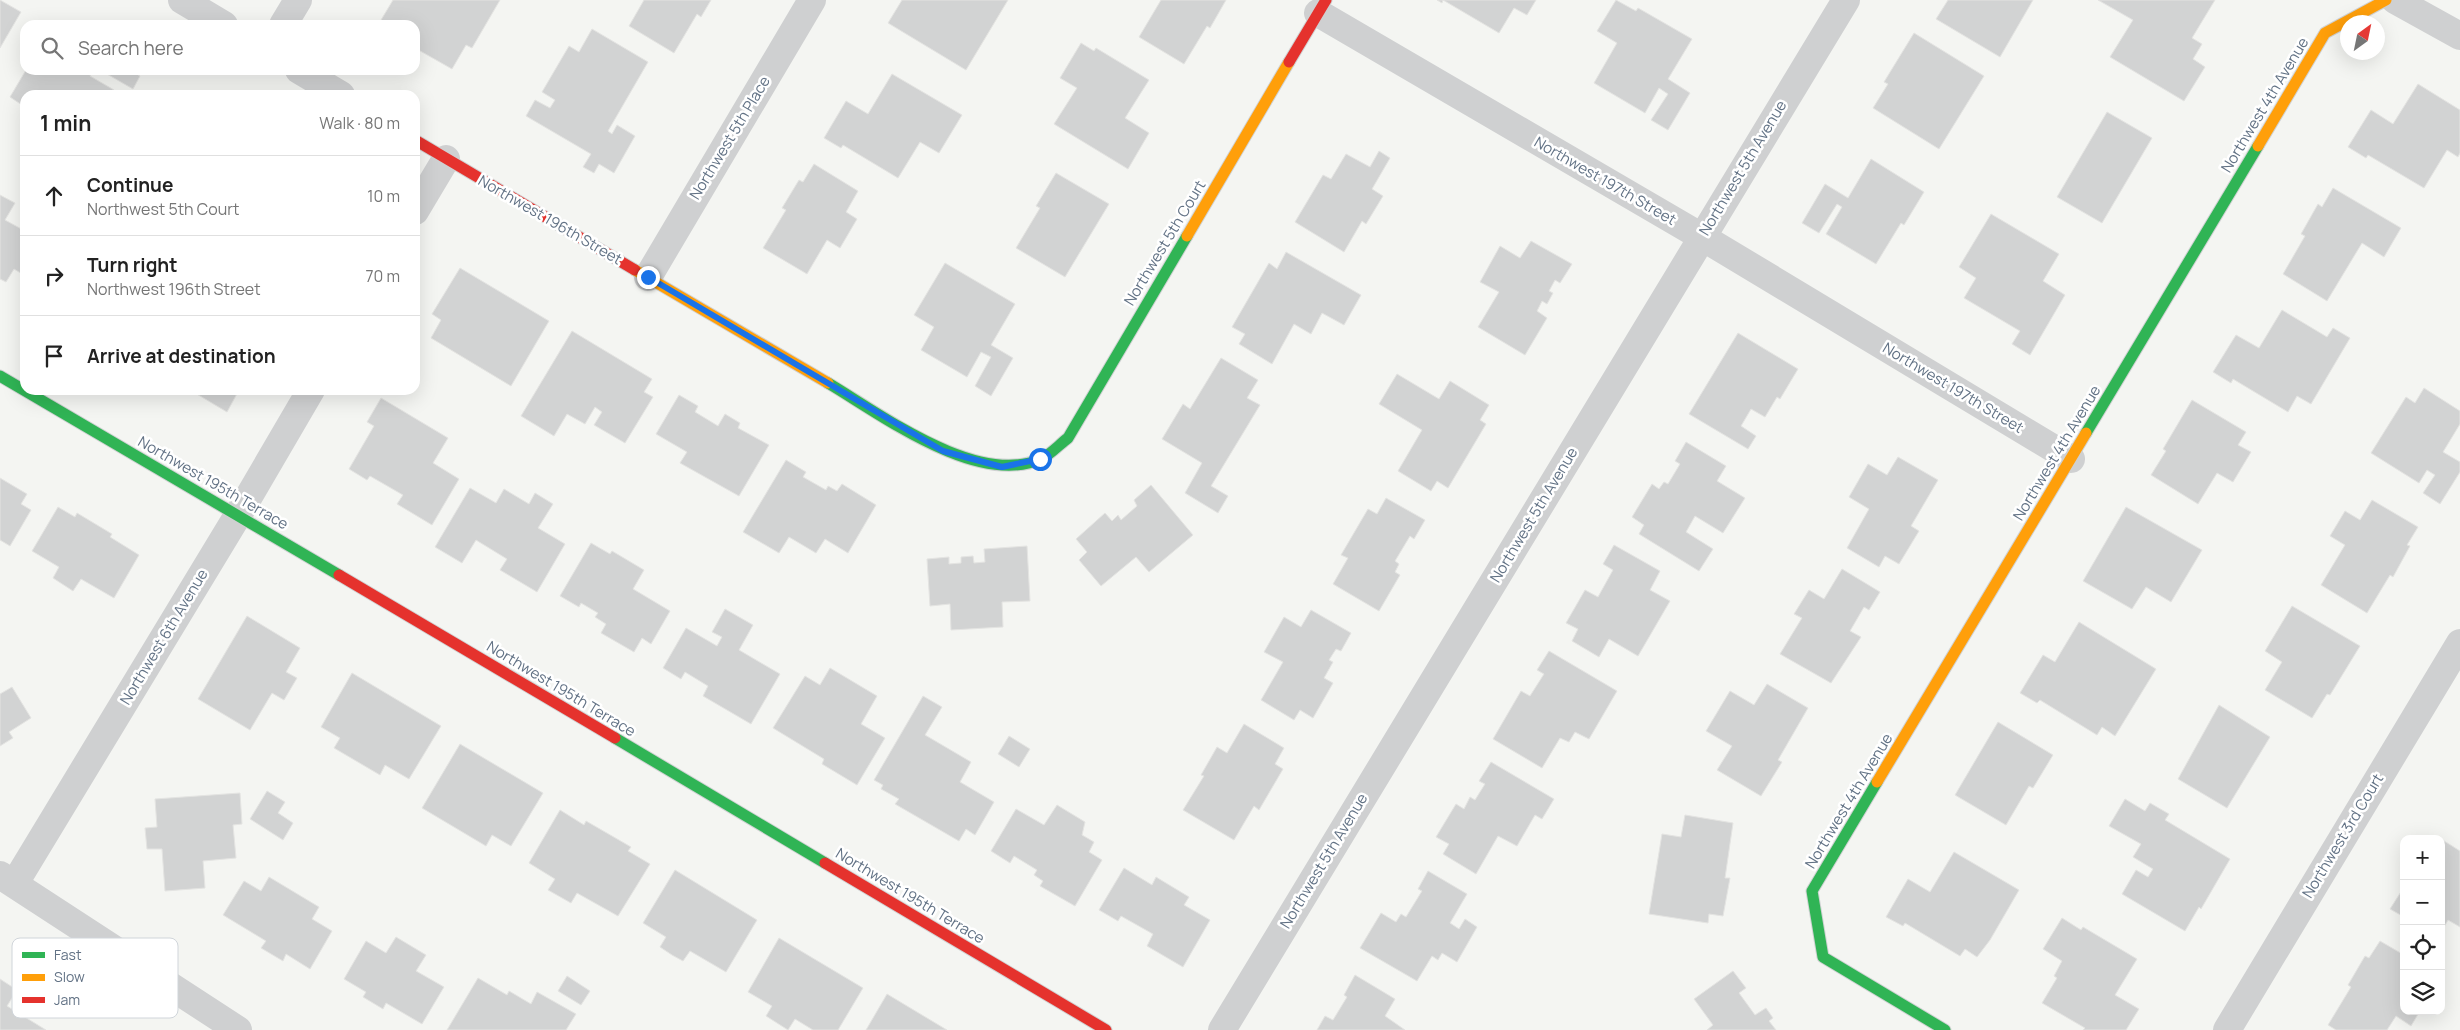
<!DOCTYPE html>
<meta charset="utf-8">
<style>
body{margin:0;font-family:Manrope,sans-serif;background:#f2f2f2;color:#222}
.controls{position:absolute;right:15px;bottom:15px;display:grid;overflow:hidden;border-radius:10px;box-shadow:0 5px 20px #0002}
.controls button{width:45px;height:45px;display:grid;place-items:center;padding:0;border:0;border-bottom:1px solid #e0e0e0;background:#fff;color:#222;font:25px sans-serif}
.compass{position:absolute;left:2340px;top:15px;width:45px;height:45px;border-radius:50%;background:#fff;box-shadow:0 5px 20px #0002;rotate:33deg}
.stop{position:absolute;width:15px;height:15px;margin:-11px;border:4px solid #1a73e8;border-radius:50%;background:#fff}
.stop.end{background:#1a73e8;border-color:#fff;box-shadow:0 1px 5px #0008}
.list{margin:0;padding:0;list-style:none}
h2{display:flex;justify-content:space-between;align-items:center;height:65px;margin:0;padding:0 20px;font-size:21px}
h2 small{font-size:16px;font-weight:400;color:#767676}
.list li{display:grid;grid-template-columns:32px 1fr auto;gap:15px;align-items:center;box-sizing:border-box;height:80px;padding:0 20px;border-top:1px solid #e0e0e0}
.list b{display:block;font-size:19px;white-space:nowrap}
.list p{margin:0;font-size:16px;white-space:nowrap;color:#767676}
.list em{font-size:16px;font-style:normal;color:#767676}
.icon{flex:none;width:28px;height:28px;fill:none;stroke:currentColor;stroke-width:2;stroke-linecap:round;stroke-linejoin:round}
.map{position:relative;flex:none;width:2460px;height:1030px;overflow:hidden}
.search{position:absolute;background:#fff;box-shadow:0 5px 20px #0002;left:20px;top:20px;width:400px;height:55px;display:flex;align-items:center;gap:12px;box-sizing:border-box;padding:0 18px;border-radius:15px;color:#767676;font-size:19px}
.panel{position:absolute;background:#fff;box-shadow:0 5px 20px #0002;left:20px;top:90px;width:400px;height:305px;border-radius:15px}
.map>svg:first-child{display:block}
.building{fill:#d2d3d3;stroke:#e4e4e2}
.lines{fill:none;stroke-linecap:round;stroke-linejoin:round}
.fast-casing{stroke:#d0d2d3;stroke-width:13}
.slow-casing{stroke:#d0d2d3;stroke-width:13}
.jam-casing{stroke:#d0d2d3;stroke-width:13}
.street{stroke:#cfd0d1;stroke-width:28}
.fast{stroke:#30b455;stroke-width:11}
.slow{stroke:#ff9f0a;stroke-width:11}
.jam{stroke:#e5322d;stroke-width:11}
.route{stroke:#1a73e8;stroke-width:6}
.labels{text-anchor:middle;stroke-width:5;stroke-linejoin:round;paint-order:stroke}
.street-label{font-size:15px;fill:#627285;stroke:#fff}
.key{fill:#fff;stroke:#d0d5da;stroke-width:1}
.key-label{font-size:14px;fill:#627285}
</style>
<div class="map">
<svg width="2460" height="1030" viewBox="0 0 2460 1030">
<rect width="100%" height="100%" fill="#f4f5f2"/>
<path class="building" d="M0 0 21 12 0 48Z
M393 0H500L472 48 466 45 452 69 415 48V25H378Z
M644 0H711L701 17 697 14 674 53 629 26Z
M902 0H1008L966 70 888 23Z
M1161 0H1226L1210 28 1207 26 1184 64 1139 37Z
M1437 0H1536L1527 15 1514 8 1499 33 1443 0 1442 3Z
M1616 0 1636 11 1638 8 1692 39 1668 79 1690 93 1668 130 1651 120 1668 94 1659 88 1645 113 1594 83 1617 43 1597 31Z
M1948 0H2033L2000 57 1936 19Z
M2098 0H2215L2192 38 2202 44 2193 59 2205 67 2184 101 2110 57 2133 20Z
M592 29 648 62 608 131 612 134 617 125 635 136 614 173 599 164 594 173 583 167 591 154 526 116 535 100 550 108 555 100 542 92 569 46 579 52Z
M1914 33 1984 76 1939 149 1873 108 1888 84 1884 82Z
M1081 43 1094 51 1096 48 1149 80 1125 118 1149 133 1128 169 1054 124 1077 88 1060 78Z
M26 70H93L90 76 114 90 111 95H25V107L10 97Z
M100 70H130L140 76 133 89Z
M892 74 962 115 939 153 920 142 898 178 843 145 841 148 824 138 846 101 868 114Z
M2418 84 2460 110V153L2458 157 2447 150 2424 188 2368 155 2366 158 2348 147 2371 110 2393 124Z
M2107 112 2152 138 2102 223 2057 197Z
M1379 151 1390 158 1372 189 1383 196 1366 224 1362 221 1344 252 1295 222 1323 175 1331 179 1346 154 1370 167Z
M1871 159 1924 192 1904 225 1901 223 1876 264 1826 234 1842 207 1837 204 1819 233 1802 223 1825 184 1848 198Z
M814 164 858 191 846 212 857 219 840 248 827 240 807 274 763 248 786 210 782 208 799 180 803 182Z
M1056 173 1109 204 1065 277 1016 248 1040 208 1036 206Z
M2333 188 2401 228 2384 257 2362 243 2327 301 2283 274 2305 236 2301 234 2318 204 2322 207Z
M0 195 15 203 5 220 25 231V273L24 275 14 269 6 282 0 279Z
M1991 214 2059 254 2043 281 2065 295 2030 355 2012 344 2020 331 1964 298 1976 278 1959 267Z
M1531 241 1572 264 1560 283 1555 280 1549 291 1553 293 1547 304 1542 301 1537 311 1547 318 1525 355 1478 327 1499 292 1480 282 1500 246 1520 258Z
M1286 252 1361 295 1344 325 1322 313 1311 334 1294 324 1272 364 1239 344 1245 334 1232 327 1269 263 1277 269Z
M945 263 1015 304 991 345 1013 358 991 396 975 386 991 357 981 352 967 377 921 350 934 327 914 315Z
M460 268 549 321 511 386 431 338 441 320 432 314Z
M2282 310 2327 337 2333 328 2350 338 2311 404 2297 396 2288 412 2233 379 2231 383 2213 372 2236 335 2259 348Z
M572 331 652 379 644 392 653 397 625 443 594 425 602 412 595 407 585 424 567 414 554 436 521 416Z
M1738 333 1798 369 1780 399 1777 397 1765 417 1751 409 1741 426 1756 436 1748 449 1689 414Z
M1221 358 1258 380 1247 398 1260 405 1211 486 1228 496 1218 513 1185 493 1202 463 1162 439 1183 404 1190 409Z
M1397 374 1439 399 1450 381 1489 405 1480 420 1486 424 1448 488 1437 481 1431 491 1398 471 1422 430 1379 404Z
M2424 388 2460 411V424L2443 452 2460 462V472L2440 504 2423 493 2435 475 2427 470 2419 483 2371 453 2406 397 2415 403Z
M190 390H239L227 412Z
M679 395 698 406 695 412 718 426 725 414 740 423 738 428 769 445 739 496 680 463 687 452 656 434Z
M381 398 448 438 433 463 459 479 432 525 397 504 403 495 370 476 367 480 349 469 374 426 367 422Z
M2192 400 2246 432 2238 445 2251 452 2233 482 2217 473 2198 504 2151 475 2166 451 2163 449Z
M1686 442 1726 466 1717 481 1745 498 1723 533 1695 516 1686 532 1713 549 1699 571 1639 534 1644 525 1632 517 1652 484 1659 489 1664 482 1668 484 1680 464 1675 461Z
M1898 457 1938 480 1911 526 1919 531 1899 564 1885 556 1879 567 1847 548 1869 509 1849 497 1868 464 1887 475Z
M786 460 806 472 803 477 826 490 828 486 837 491 842 484 876 505 848 553 825 539 816 553 789 537 779 553 743 532Z
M0 478 27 494 21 504 31 510 10 546 0 540Z
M1151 485 1193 535 1149 572 1136 557 1101 586 1079 560 1087 552 1076 539 1105 513 1112 521 1118 515 1121 520 1137 506 1134 500Z
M470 488 496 503 504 489 529 504 535 493 553 504 538 528 565 544 537 592 500 570 507 559 476 540 462 563 435 547Z
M1386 498 1425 520 1414 539 1410 536 1395 561 1399 564 1395 572 1400 575 1379 611 1333 584 1348 558 1341 555 1368 509 1377 514Z
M2372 500 2418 527 2407 545 2410 546 2393 577 2390 575 2367 613 2321 585 2345 545 2330 536 2345 511 2360 520Z
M58 507 75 517 77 513 112 534 110 537 139 555 114 598 81 579 73 591 53 578 59 567 32 551Z
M2126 507 2202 550 2171 602 2146 587 2132 609 2083 581Z
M591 543 610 554 612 551 644 570 633 589 670 611 651 644 642 638 634 652 601 633 606 624 595 617 598 613 581 603 579 607 560 596Z
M1614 545 1660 571 1650 590 1670 601 1638 656 1609 639 1599 657 1572 641 1578 629 1566 623 1585 590 1598 597 1613 570 1603 564Z
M1027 546 1030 601 1002 602 1003 627 951 630 950 604 930 606 927 559 949 557V564L961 563V557L973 556 974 563 985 562 984 549Z
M1842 569 1880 592 1869 610 1864 607 1850 631 1861 637 1831 683 1780 654 1802 618 1794 614 1809 590 1824 599Z
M2292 606 2360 646 2330 695 2327 694 2312 718 2265 690 2282 662 2265 651Z
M725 609 753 625 739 650 780 674 751 724 703 696 708 686 685 672 681 679 663 668 686 628 717 646 722 637 712 632Z
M1311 610 1351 633 1341 651 1336 649 1329 660 1333 662 1324 678 1333 683 1313 718 1300 710 1294 720 1261 700 1283 662 1264 652 1284 617 1301 627Z
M247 616 300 648 286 672 297 678 284 700 272 693 250 730 198 699Z
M2079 622 2156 669 2115 736 2102 727 2097 735 2040 700 2037 703 2020 693 2043 655 2055 662Z
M1549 651 1617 691 1589 739 1575 732 1569 742 1560 738 1542 768 1493 739 1521 691 1530 696 1544 674 1537 670Z
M830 668 877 696 861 724 885 738 857 785 822 764 824 759 773 728 805 676 820 685Z
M352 673 441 726 409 779 385 765 380 775 334 748 340 738 321 727Z
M1767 684 1808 708 1778 760 1782 762 1761 796 1717 770 1732 746 1706 731 1730 691 1754 705Z
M12 687 31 718 9 732 13 738 0 746V694Z
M923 696 942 707 925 735 971 762 960 782 994 802 975 835 966 829 959 841 895 804 899 799 881 789 883 785 874 780Z
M2219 705 2270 737 2227 808 2178 779Z
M1998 722 2053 755 2033 788 2029 786 2006 825 1955 795Z
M1244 724 1284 748 1275 764 1283 769 1259 810 1254 806 1234 840 1183 810 1204 776 1201 775 1217 747 1227 753Z
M1009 736 1030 749 1019 767 998 754Z
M460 744 543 793 511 846 492 835 486 846 422 808Z
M1491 762 1554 799 1542 819 1535 815 1517 846 1498 836 1476 874 1443 854 1449 844 1436 837 1456 804 1464 809 1470 797 1475 800 1485 784 1479 781Z
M267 791 285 802 278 813 293 823 283 840 250 819Z
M240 793 242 824 233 825 236 858 203 861 205 888 165 891 162 849H147L145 828 157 827 155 799Z
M2125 799 2145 811 2150 803 2169 814 2165 820 2230 859 2201 909 2199 907 2185 931 2122 894 2136 870 2148 877 2153 869 2133 857 2141 844 2109 826Z
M1057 805 1085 822 1082 835 1094 842 1089 852 1102 860 1075 906 1040 886 1043 881 1034 875 1037 870 1014 856 1010 863 991 851 1016 809 1044 825Z
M560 810 584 825 586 821 631 847 628 851 650 864 618 916 577 893 571 903 548 890 555 879 529 863Z
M1685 815 1733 823 1725 878H1730L1723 916 1709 914 1708 923 1649 914 1662 834 1681 837Z
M2441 839 2460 851V927L2448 920 2441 932Z
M1954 852 2019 890 1990 940 1977 957 1965 949 1960 956 1905 923 1903 926 1886 917 1908 879 1930 892Z
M1124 868 1152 885 1156 877 1189 897 1184 905 1210 920 1183 967 1147 946 1153 934 1121 916 1118 921 1099 910Z
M675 870 757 920 726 972 690 951 683 961 672 955 660 947 666 937 643 923Z
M1428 871 1467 894 1450 923 1459 929 1465 919 1477 927 1457 962 1442 953 1438 960 1432 956 1417 981 1360 948 1381 913 1396 922 1401 914 1406 917 1422 891 1418 889Z
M269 877 319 907 312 919 332 931 310 969 286 954 283 961 261 948 266 941 223 915 244 881 261 891Z
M2404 887V917L2390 909Z
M2062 918 2081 930 2083 927 2137 959 2115 995 2139 1009 2126 1030H2083L2085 1028 2042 1003 2057 978 2054 976 2062 961 2043 949Z
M396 937 426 955 416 971 444 987 422 1024 386 1003 383 1009 363 997 366 992 344 979 366 941 386 953Z
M779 938 863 988 838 1030H813L795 1019 788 1030 766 1016 772 1006 748 992Z
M2380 941 2404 955V1011H2420L2411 1026 2396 1016 2387 1030H2336L2328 1025 2351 987 2348 985 2365 956 2369 958Z
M1733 971 1746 988 1739 993 1755 1015 1766 1008 1773 1018 1769 1021 1776 1030H1707L1713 1025 1694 999Z
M1355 975 1395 999 1385 1016 1405 1030H1317L1325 1016 1333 1020 1347 997 1344 995Z
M567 976 590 991 581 1005 558 991Z
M478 978 507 995 509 991 531 1004 537 992 576 1014 566 1030H447Z
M0 979 17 990 7 1006 46 1030H0Z
M887 994 947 1030H866Z"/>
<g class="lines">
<g class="fast-casing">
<path id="fast" d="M0 376 339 575
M828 383C882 415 977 487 1041 459 1050 455 1060 444 1068 438L1187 236
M2086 433 2258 146
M615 738 825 863
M1877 782 1812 891 1823 957 1945 1030"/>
</g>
<g class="slow-casing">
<path id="slow" d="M2258 146 2325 33 2386 0
M1187 236 1289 62
M635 270 828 383
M1877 782 2086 433"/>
</g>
<g class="jam-casing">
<path id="jam" d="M1289 62 1326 0
M415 140 635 270
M339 575 615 738
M825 863 1106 1030"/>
</g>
<path class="street" d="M182 0 224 25
M2395 0 2460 36
M1318 13 1702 237 2071 459
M283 25 298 0
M299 70 341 95
M415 211 446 159
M648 277 812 0
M0 875 238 1030
M15 883 238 515 311 390
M1222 1030 1846 0
M2227 1030 2460 643"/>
<use href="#fast" class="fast"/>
<use href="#slow" class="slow"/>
<use href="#jam" class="jam"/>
</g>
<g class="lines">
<path class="route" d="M648 277 943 451 1002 467 1040 459"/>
</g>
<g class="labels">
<g class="street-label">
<text transform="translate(2265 105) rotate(-59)" y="5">Northwest 4th Avenue</text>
<text transform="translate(730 138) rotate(-59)" y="5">Northwest 5th Place</text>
<text transform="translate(1743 168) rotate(-59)" y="5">Northwest 5th Avenue</text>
<text transform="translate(1605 181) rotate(30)" y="5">Northwest 197th Street</text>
<text transform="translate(550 220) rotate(30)" y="5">Northwest 196th Street</text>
<text transform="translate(1165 243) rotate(-59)" y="5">Northwest 5th Court</text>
<text transform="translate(1953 388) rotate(31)" y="5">Northwest 197th Street</text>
<text transform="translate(2057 453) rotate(-59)" y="5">Northwest 4th Avenue</text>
<text transform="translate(213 483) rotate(30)" y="5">Northwest 195th Terrace</text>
<text transform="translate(1534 515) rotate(-59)" y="5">Northwest 5th Avenue</text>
<text transform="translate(164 637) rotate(-59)" y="5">Northwest 6th Avenue</text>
<text transform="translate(561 689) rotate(31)" y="5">Northwest 195th Terrace</text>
<text transform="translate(1849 801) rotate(-59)" y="5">Northwest 4th Avenue</text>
<text transform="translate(2343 836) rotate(-59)" y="5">Northwest 3rd Court</text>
<text transform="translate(1324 861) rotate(-59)" y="5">Northwest 5th Avenue</text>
<text transform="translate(910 896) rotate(31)" y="5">Northwest 195th Terrace</text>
</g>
</g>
<rect x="12" y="938" width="166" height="80" rx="8" class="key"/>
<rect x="22" y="952" width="23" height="6" fill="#30b455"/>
<rect x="22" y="974" width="23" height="7" fill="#ff9f0a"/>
<rect x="22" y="997" width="23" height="6" fill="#e5322d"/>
<g class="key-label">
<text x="54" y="960">Fast</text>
<text x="54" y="982">Slow</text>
<text x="54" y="1005">Jam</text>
</g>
</svg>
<div class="controls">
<button>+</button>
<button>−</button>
<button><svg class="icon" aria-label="locate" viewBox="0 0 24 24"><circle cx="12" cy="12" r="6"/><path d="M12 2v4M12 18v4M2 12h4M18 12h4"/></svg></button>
<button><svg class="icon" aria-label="layers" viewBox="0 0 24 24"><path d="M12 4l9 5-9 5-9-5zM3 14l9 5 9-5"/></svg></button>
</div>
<svg class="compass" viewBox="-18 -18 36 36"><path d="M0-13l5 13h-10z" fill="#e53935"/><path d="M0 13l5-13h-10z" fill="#767676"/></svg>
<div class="stop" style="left:1040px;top:459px"></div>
<div class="stop end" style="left:648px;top:277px"></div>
<div class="search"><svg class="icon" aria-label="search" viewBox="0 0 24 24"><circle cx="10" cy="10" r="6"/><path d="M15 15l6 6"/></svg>Search here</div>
<section class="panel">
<h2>1 min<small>Walk · 80 m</small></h2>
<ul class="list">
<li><svg class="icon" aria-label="ahead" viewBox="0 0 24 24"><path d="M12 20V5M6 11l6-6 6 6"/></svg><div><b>Continue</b><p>Northwest 5th Court</p></div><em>10 m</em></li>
<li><svg class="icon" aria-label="right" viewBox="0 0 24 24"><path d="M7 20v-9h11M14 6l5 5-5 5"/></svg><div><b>Turn right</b><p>Northwest 196th Street</p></div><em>70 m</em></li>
<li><svg class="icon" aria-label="arrive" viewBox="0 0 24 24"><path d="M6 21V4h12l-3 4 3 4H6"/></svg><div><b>Arrive at destination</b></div></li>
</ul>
</section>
</div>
